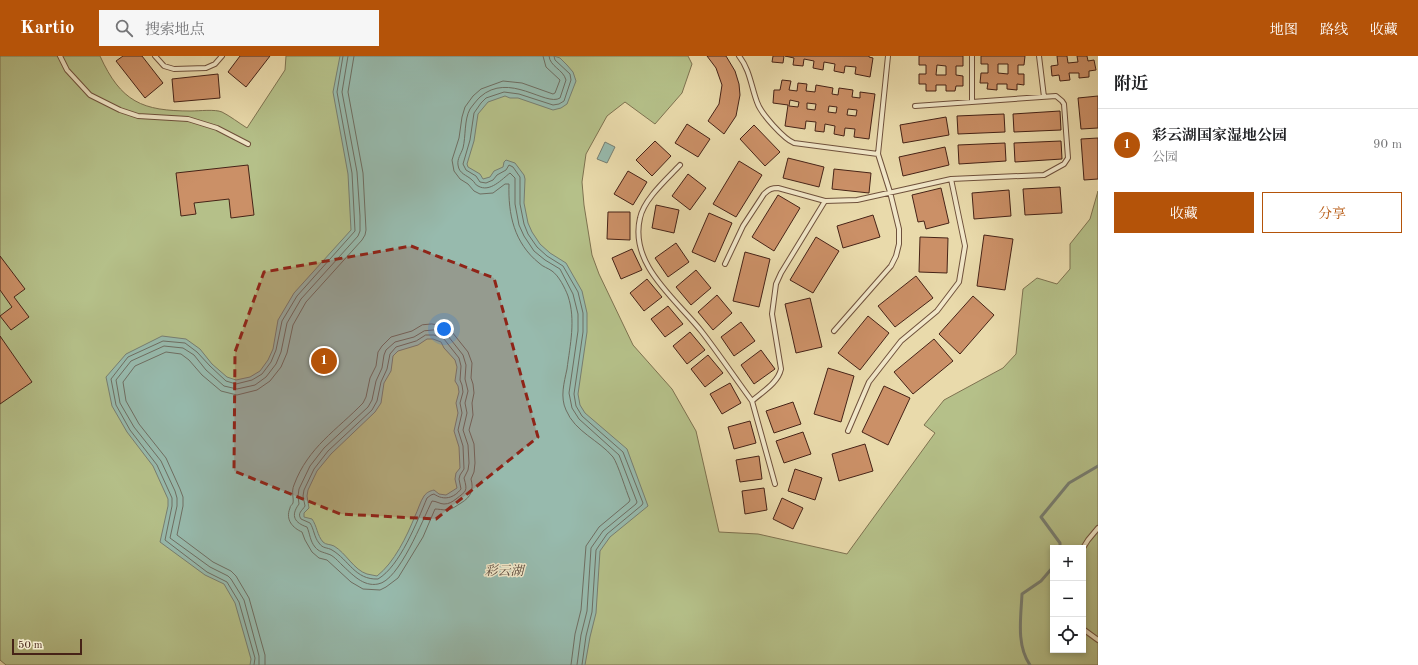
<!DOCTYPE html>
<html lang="zh">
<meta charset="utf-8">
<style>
body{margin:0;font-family:"Old Standard TT","Noto Serif SC",serif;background:#f6f6f6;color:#202124}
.controls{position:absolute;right:12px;bottom:12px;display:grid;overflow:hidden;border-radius:0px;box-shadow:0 2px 6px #0003}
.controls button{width:36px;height:36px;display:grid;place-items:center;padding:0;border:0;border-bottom:1px solid #e0e0e0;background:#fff;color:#202124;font:20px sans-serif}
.scale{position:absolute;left:12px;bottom:10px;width:70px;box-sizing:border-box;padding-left:4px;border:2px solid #462317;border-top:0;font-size:11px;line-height:14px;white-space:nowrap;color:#462317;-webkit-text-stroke:3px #f1e7c8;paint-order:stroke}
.you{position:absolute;left:444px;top:273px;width:14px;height:14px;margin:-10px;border:3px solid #fff;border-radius:50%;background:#1a73e8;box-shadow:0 0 0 6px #1a73e833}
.badge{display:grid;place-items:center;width:26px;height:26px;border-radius:50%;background:#b45309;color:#fff;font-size:13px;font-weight:700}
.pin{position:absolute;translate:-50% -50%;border:2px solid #fff;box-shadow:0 1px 4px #0006}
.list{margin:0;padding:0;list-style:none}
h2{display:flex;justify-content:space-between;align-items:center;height:52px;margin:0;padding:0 16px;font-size:17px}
h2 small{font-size:13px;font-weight:400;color:#757577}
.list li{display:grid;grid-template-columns:26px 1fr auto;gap:12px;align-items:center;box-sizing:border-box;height:72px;padding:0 16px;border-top:1px solid #e0e0e0}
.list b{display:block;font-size:15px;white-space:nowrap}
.list p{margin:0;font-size:13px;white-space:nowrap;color:#757577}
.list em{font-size:13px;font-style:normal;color:#757577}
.actions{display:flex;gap:8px;padding:12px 16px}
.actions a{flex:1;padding:9px 0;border:1px solid #b45309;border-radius:0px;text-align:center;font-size:14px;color:#b45309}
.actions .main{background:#b45309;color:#fff}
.icon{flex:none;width:22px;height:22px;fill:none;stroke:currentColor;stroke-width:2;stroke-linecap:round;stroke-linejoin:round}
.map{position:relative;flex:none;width:1098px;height:609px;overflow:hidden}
header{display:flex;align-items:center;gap:24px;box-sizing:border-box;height:56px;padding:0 20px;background:#b45309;color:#fff}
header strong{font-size:19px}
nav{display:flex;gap:22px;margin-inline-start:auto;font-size:14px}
.search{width:280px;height:36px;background:#f6f6f6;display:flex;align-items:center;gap:10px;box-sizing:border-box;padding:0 14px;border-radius:0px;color:#757577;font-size:15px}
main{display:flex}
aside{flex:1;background:#fff}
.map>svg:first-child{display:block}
.green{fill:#b5c089;stroke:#7e7250;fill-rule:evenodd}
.water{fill:#97baad;stroke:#777e71;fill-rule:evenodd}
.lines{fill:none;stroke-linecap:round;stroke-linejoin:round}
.shore{stroke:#6e6e62;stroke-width:1}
.stream{stroke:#777e71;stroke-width:3}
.building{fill:#cb9067;stroke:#462317;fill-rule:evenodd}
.service-casing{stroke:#6f513c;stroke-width:6}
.service{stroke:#f1e7c8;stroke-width:4}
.marked{fill:#8f2418;fill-opacity:0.2;stroke:#8f2418;stroke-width:3;stroke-dasharray:8 5;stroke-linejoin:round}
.labels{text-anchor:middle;stroke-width:3;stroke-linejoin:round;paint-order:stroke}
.water-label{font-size:13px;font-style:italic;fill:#5a493c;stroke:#f1e7c8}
</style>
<header>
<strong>Kartio</strong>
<div class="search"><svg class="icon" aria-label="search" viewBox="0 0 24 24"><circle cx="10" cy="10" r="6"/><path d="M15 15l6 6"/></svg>搜索地点</div>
<nav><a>地图</a><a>路线</a><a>收藏</a></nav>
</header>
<main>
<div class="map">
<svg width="1098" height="609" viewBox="0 0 1098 609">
<rect width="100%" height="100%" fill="#e9daab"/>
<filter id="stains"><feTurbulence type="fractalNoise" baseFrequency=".005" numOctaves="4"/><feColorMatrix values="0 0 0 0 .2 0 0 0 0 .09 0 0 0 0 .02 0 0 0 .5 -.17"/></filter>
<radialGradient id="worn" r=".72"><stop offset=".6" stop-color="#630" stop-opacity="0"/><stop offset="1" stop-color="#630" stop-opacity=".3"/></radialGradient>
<path class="green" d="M0 0H100C121 46 142 55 191 55 199 55 215 53 222 56 230 60 239 67 247 72L285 14 286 0H688L692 8 682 37 655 68 625 46 607 60 586 98 582 126 584 149 592 199 599 218 633 289 672 333 696 375 719 476 758 478 847 498 935 377 924 369 944 344 1003 312 1016 298 1023 233 1037 222 1057 228 1070 213V188L1090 163 1098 135V609H6L0 604ZM1053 492H1083V594H1053Z"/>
<path class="water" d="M340 0H554L560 2 567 9 573 16 576 25 567 48 561 52 553 54 518 42H510L505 40 488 46 478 58 474 85 467 108 468 111 480 118 483 123 490 121 494 115 503 111 504 106 506 104 515 107 524 119 525 123 524 147 528 167 532 176 540 188 550 197 566 207 582 235 587 257V276L578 338 580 349 585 357 627 393 648 450 610 481 600 495 596 557 590 581 585 609H250L251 603 235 547 224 528 205 519 160 486 168 450V443L153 410 127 376 112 350 106 321 126 298 162 280 186 283 200 293 212 308 227 321 236 324 250 321 260 315 268 304 273 293 278 264 294 237 351 174 348 118 333 36ZM427 283H433L441 286 444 292 455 304 457 311 455 325 458 330 459 336 456 347 458 357 454 375 459 391 460 412 456 417 455 423 457 432 446 439 439 438 434 434C430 435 427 436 424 440 420 446 418 454 415 460 407 480 394 507 377 520 374 519 370 519 367 518 354 514 346 497 334 490 330 488 326 489 323 486 317 479 317 470 312 463L304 461V457L309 452 307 440 308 434 317 415 331 398 375 356 381 347 384 327 391 315 393 300 398 295 418 289Z
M605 86 615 91 607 107 597 103Z"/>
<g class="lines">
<path class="shore" d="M543 0 546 11 560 24 555 37 553 38 522 27 503 25 481 33 473 40 465 51 462 61 459 82 452 104 454 115 460 123 468 128 474 135 480 138 493 137 505 128H509C508 158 514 187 539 207 543 211 548 212 552 215 559 220 565 232 568 240 576 264 570 289 567 313 564 327 560 341 566 354 575 376 599 384 613 401 618 408 626 435 630 444L629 446 599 471 586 490 581 554 575 578 571 609
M549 0C550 11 563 13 566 24L560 42C546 51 509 15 480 41 476 45 473 49 470 53 464 64 466 80 463 92 461 98 457 103 458 109 459 118 467 119 472 124 475 126 475 129 478 130 490 137 502 123 510 117L515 122V148L519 169 524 180 534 195 545 204 560 213 573 238 578 258V275L569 337 572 352 579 363 619 399 637 446 636 448 603 475 591 492 587 555 581 579 577 609
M554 0 555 4 570 18 571 24 564 45 559 48 553 49 519 38 504 36 486 42 481 47 474 57 470 84 463 108 466 114 476 120 480 126 486 127 493 124 497 119 506 114 509 109 513 111 520 121V148L524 168 528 178 537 191 547 200 563 210 578 236 583 257V276L574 338 576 350 582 360 623 396 643 447 642 449 607 478 596 494 592 556 586 580 582 609
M432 268 439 269 452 276 468 296 472 307 471 322 473 328 474 337 472 347 473 359 469 374 474 388 475 407 474 416 471 423C474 434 471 441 461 447 456 450 453 453 447 454 443 454 438 453 435 453L423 481 398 522 386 531 380 534 363 533 351 526 327 504 319 502 312 496 305 484 302 476C293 472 285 464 290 452 290 450 292 449 293 447 294 442 291 436 294 429 308 391 337 374 363 347L366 341 370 322 376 310 378 296 382 290 391 281 412 275 422 269Z
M435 274 448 280 463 299 466 309 465 323 468 335 465 347 467 357 463 374 468 389 469 407 468 414 464 422C468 436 466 435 456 443 452 446 449 448 444 448 440 448 436 445 432 445 423 463 399 525 378 528 363 531 352 518 342 509 339 506 333 499 328 498 323 496 319 496 315 491 310 485 310 478 307 471 295 467 290 460 299 448L298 440 299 433 310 410 324 392 368 351 372 344 376 325 382 312 384 299 386 294 395 286 414 281 424 275Z
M426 279H434L444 283 459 302 461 310 460 324 462 329 463 336 460 347 462 357 458 374 463 390 464 413 460 419 459 423 461 433C454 442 444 445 434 438L431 439 427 442C417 466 400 510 378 523 355 524 349 504 332 494 327 491 323 493 319 487 314 481 314 473 310 467L301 463C297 457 302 455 305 450L303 440 304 434 314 413 328 395 372 354 377 345 381 326 387 313 390 298 396 291 416 285Z
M254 609 255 602 239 546 227 526 207 516 165 484 172 450V442L157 409 130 374 116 349 111 323 128 301 163 285 185 287 197 296 210 310 226 325 236 328 252 324 262 318 271 306 276 294 282 265 297 240 355 175 352 117 337 36 343 0
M259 609V600L244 544 231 523 228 520 210 511 170 482 177 450V442L175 435 161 405 134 371 120 347 116 324 131 305 164 290 183 292 194 299 206 314 224 330 237 333 255 329 266 321 276 308 281 296 287 267 301 243 358 180 360 175V160L357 116 342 36 348 0
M265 609V599L249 542 236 520 231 515 213 506 177 479 183 450V441L180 433 166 402 139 368 126 345 123 326 135 310 166 296 181 298 189 304 202 319 221 335 237 339 257 334 270 325 281 311 287 297 293 269 306 246 362 184 365 179 366 174 363 117 348 36 354 0"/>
<path class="stream" d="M1060 492V487L1041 461 1069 427 1098 410
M1030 609C1016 589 1021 561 1022 538L1041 525 1053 511"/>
</g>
<path class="building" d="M123 0H142L163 27 145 42 116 5Z
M240 0H270L246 31 228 16Z
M707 0H726L735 15 739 28 740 39 736 60 724 78 708 65 719 48 722 29 716 12Z
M773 0H784L783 7 772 6Z
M785 0H869V1L873 2 870 21 855 18 856 11 845 10 844 17 834 15 835 8 824 6 823 14 813 12 814 5 804 3 803 10 793 9 794 2Z
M919 0H963V10H956V19L963 20V30H956L955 35H946V29H936V35H926V28H919V18H926V9H919ZM937 9 946 10V19H936Z
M981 0H1025L1024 9H1018V18H1024V29L1017 28V34L1007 33V28H997V34L987 33 988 27H980L981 17H988V8H981ZM998 8H1008V18L998 17Z
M1057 0H1067L1068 7 1078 6 1077 0H1087L1088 5 1094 4 1096 14 1089 15V21L1079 22V17H1069L1070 24 1060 25 1059 19 1052 20 1051 10 1058 9Z
M218 18 220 42 174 46 172 23Z
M782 24 791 25 789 34 797 35 798 27 807 28 806 35 815 36 816 29 833 32 832 38 838 39 839 32 853 34 852 41 860 42V36L875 38 869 83 854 81 855 73 845 72 844 80 834 78 835 70 825 68 824 76 815 75 816 66 806 65 805 73 785 70 788 49 773 47 774 34H780ZM790 44 799 46 798 51 789 50ZM807 47 816 48 815 54 807 53ZM829 50 837 51 836 57 828 56ZM848 53 857 54 856 60 847 59Z
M1098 40V72L1081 73 1078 42Z
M1060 55 1061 74 1014 76 1013 58Z
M1004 58 1005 76 958 78 957 60Z
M946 61 949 79 903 87 900 69Z
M687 68 710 83 698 101 675 87Z
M754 69 780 96 765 110 740 83Z
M1098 82V123L1084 124 1081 83Z
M655 85 671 100 652 120 636 104Z
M1061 85 1062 103 1015 106 1014 87Z
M1005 87 1006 105 959 108 958 89Z
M945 91 949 109 903 120 899 101Z
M788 102 824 111 819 131 783 122Z
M739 105 762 119 736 161 713 148Z
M248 109 254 159 231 162 229 143 194 147 196 158 181 160 176 117Z
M834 113 871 117 869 137 832 133Z
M628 115 647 126 633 149 614 138Z
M688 118 706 132 690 154 672 140Z
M1060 131 1062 157 1025 159 1023 133Z
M941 132 949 167 926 173 924 165 918 166 912 139Z
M1009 134 1011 160 974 163 972 137Z
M778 139 800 152 774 195 752 181Z
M656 149 679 154 674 177 652 172Z
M608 156H630V184L607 183Z
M709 157 732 167 715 206 692 196Z
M873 159 880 181 843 192 837 170Z
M984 179 1013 183 1005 234 977 230Z
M816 181 839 195 813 237 790 224Z
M920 181 948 182 947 217 919 216Z
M676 187 689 206 668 221 655 202Z
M632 193 642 214 621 223 612 202Z
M745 196 770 203 759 251 733 245Z
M0 200 25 233 14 241 29 261 11 274 0 260 12 251 0 234Z
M696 214 711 232 691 249 676 231Z
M916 220 933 242 895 271 878 250Z
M647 223 662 241 644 255 630 237Z
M717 239 732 257 713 274 698 256Z
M973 240 994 259 960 298 939 278Z
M810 242 822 291 796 297 785 248Z
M668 250 683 268 665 281 651 263Z
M868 260 889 277 860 314 838 297Z
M741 266 755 285 734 300 721 281Z
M690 276 705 294 687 308 673 290Z
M0 280 32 326 0 348Z
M934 283 953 305 913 338 894 316Z
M761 294 775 313 754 328 741 309Z
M708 299 723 317 705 331 691 313Z
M828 312 854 320 841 366 814 358Z
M730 327 741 347 722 358 710 338Z
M884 330 910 342 888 389 862 376Z
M793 346 801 368 774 377 766 355Z
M750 365 756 387 734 393 728 371Z
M803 376 811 398 784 407 776 385Z
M865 388 873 415 839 425 832 398Z
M759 400 762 423 740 426 736 404Z
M795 413 822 422 815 444 788 435Z
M764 432 767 454 745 458 742 435Z
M782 442 803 452 793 473 773 463Z"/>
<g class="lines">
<g class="service-casing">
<path id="service" d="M60 0 67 14 90 39 120 54 138 60 188 63 217 72 248 88
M155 0 164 10 174 13 206 12 215 8 222 0
M739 0C750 14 751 30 757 46 761 58 784 83 794 87L878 98
M1039 0 1044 41
M972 46V0
M680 109C667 123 644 143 640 162 629 209 676 243 702 276 719 298 735 322 752 345
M725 208 743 170 764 138C769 133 772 132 778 132L825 145 857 144 951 123 1044 119 1064 108 1068 102 1064 48 1062 45 1056 40 915 50
M834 275 891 210 896 200 899 188V173L890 136 878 98 888 0
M848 375 869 326 901 285 937 255 959 226 965 190 951 123
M775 428 752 345C762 336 778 327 781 313L772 258 776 228 781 217 825 145
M1083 492 1088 484 1098 472
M1083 573 1098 584"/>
</g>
<use href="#service" class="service"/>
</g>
<path class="marked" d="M411 190 494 222 538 381 436 463 340 458 234 415 235 296 264 216Z"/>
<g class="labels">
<g class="water-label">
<text x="504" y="519">彩云湖</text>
</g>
</g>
<rect width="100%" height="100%" filter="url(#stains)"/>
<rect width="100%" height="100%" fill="url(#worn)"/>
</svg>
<div class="controls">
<button>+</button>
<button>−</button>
<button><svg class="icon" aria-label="locate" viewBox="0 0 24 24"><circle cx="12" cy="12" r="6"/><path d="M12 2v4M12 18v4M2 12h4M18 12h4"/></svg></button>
</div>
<div class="scale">50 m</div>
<div class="you"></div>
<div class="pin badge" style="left:324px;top:305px">1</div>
</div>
<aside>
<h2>附近<small></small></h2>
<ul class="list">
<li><span class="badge">1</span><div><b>彩云湖国家湿地公园</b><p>公园</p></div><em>90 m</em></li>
</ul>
<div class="actions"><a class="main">收藏</a><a>分享</a></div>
</aside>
</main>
